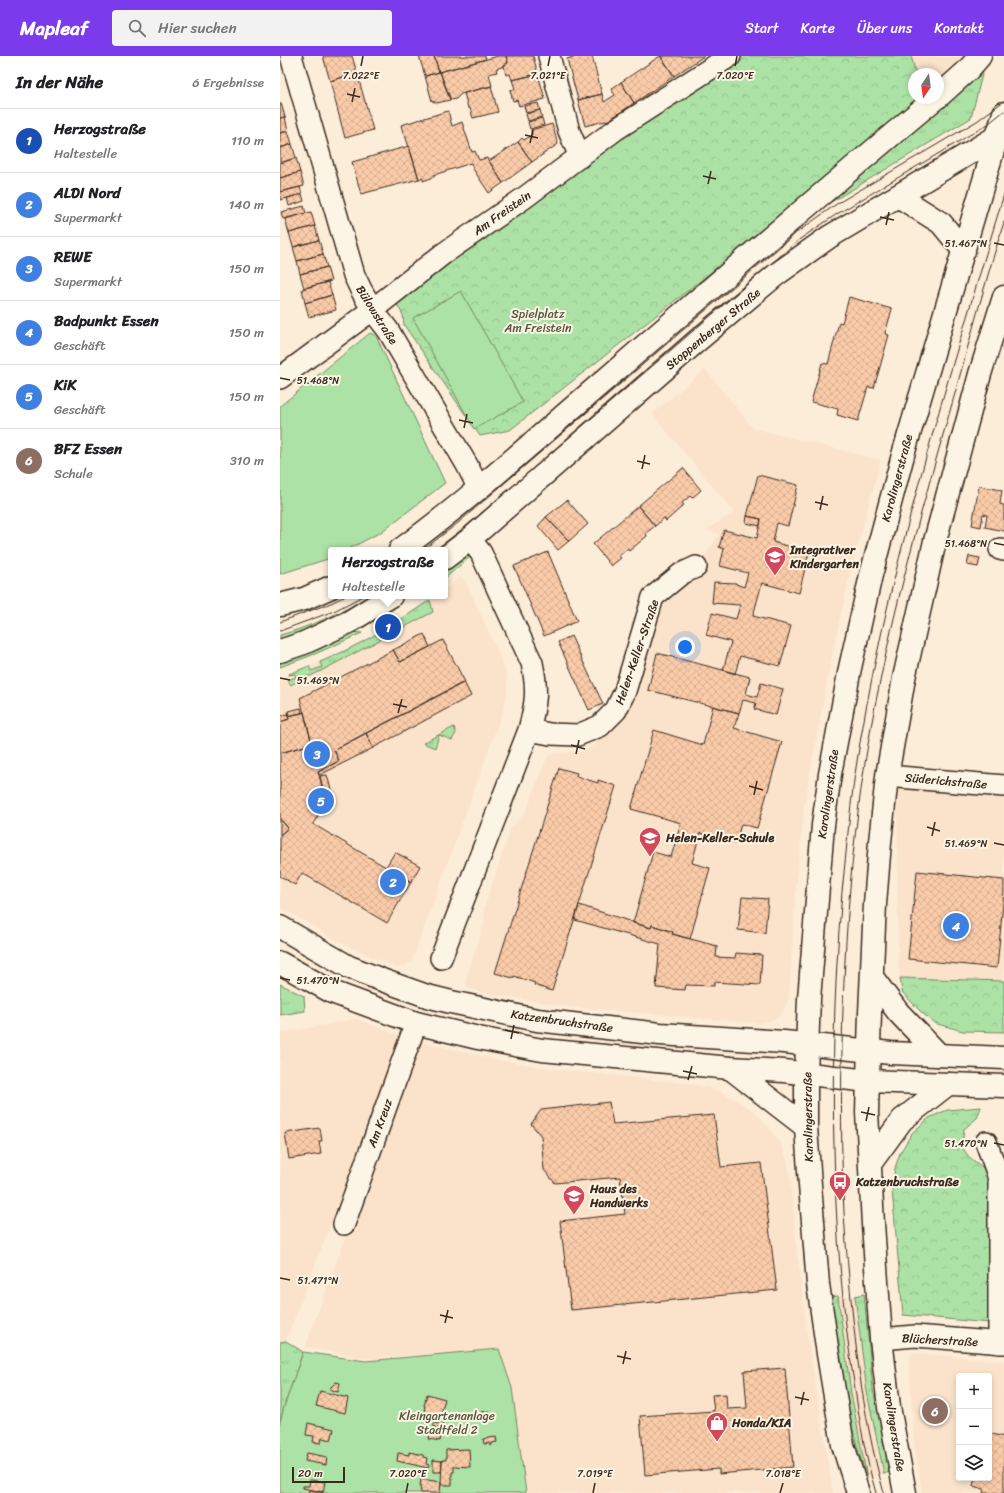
<!DOCTYPE html>
<html lang="de">
<meta charset="utf-8">
<style>
body{margin:0;font-family:Sriracha,sans-serif;background:#f2f2f2;color:#202124}
.controls{position:absolute;right:12px;bottom:12px;display:grid;overflow:hidden;border-radius:4px;box-shadow:0 2px 6px #0003}
.controls button{width:36px;height:36px;display:grid;place-items:center;padding:0;border:0;border-bottom:1px solid #e0e0e0;background:#fff;color:#202124;font:20px sans-serif}
.compass{position:absolute;left:628px;top:12px;width:36px;height:36px;border-radius:50%;background:#fff;box-shadow:0 2px 6px #0003;rotate:193deg}
.scale{position:absolute;left:12px;bottom:10px;width:53px;box-sizing:border-box;padding-left:4px;border:2px solid #3b2a1e;border-top:0;font-size:11px;line-height:14px;white-space:nowrap;color:#3b2a1e;-webkit-text-stroke:3px #fcf5e5;paint-order:stroke}
.you{position:absolute;left:405px;top:591px;width:14px;height:14px;margin:-10px;border:3px solid #fff;border-radius:50%;background:#1a73e8;box-shadow:0 0 0 6px #1a73e833}
.badge{display:grid;place-items:center;width:26px;height:26px;border-radius:50%;background:#7c3aed;color:#fff;font-size:13px;font-weight:700}
.pin{position:absolute;translate:-50% -50%;border:2px solid #fff;box-shadow:0 1px 4px #0006}
.popup{position:absolute;left:48px;top:491px;width:120px;height:52px;box-sizing:border-box;display:grid;place-content:center;border-radius:4px;background:#fff;filter:drop-shadow(0 1px 3px #0005);font-size:13px;white-space:nowrap;color:#757577}
.popup b{font-size:15px;color:#202124}
.popup::after{content:'';position:absolute;left:50%;top:100%;margin-left:-8px;border:8px solid transparent;border-top-color:#fff}
.list{margin:0;padding:0;list-style:none}
h2{display:flex;justify-content:space-between;align-items:center;height:52px;margin:0;padding:0 16px;font-size:17px}
h2 small{font-size:13px;font-weight:400;color:#757577}
.list li{display:grid;grid-template-columns:26px 1fr auto;gap:12px;align-items:center;box-sizing:border-box;height:64px;padding:0 16px;border-top:1px solid #e0e0e0}
.list b{display:block;font-size:15px;white-space:nowrap}
.list p{margin:0;font-size:13px;white-space:nowrap;color:#757577}
.list em{font-size:13px;font-style:normal;color:#757577}
.icon{flex:none;width:22px;height:22px;fill:none;stroke:currentColor;stroke-width:2;stroke-linecap:round;stroke-linejoin:round}
.map{position:relative;flex:none;width:724px;height:1437px;overflow:hidden}
header{display:flex;align-items:center;gap:24px;box-sizing:border-box;height:56px;padding:0 20px;background:#7c3aed;color:#fff}
header strong{font-size:19px}
nav{display:flex;gap:22px;margin-inline-start:auto;font-size:14px}
.search{width:280px;height:36px;background:#f2f2f2;display:flex;align-items:center;gap:10px;box-sizing:border-box;padding:0 14px;border-radius:4px;color:#757577;font-size:15px}
main{display:flex}
aside{flex:1;background:#fff}
.map>svg:first-child{display:block}
.built{fill:#fbe3cb;fill-rule:evenodd}
.grass{fill:url(#grass-tufts);stroke:#748662}
.forest{fill:url(#forest-crowns);stroke:#748662}
.garden{fill:#ace2a5;stroke:#748662}
.building{fill:url(#building-cross-hatch);stroke:#3b2a1e}
.lines{fill:none;stroke-linecap:round;stroke-linejoin:round}
.street-casing{stroke:#3b2a1e;stroke-width:24}
.secondary-casing{stroke:#3b2a1e;stroke-width:25}
.primary-casing{stroke:#3b2a1e;stroke-width:25}
.street{stroke:#fcf5e5;stroke-width:21}
.secondary{stroke:#fcf5e5;stroke-width:22}
.primary{stroke:#fcf5e5;stroke-width:22}
.tram{stroke:#3b2a1e;stroke-width:1}
.ticks{fill:none;stroke:#3b2a1e;stroke-width:1.5}
.labels{text-anchor:middle;stroke-width:4;stroke-linejoin:round;paint-order:stroke}
.street-label{font-size:12px;fill:#3b2a1e;stroke:#fcf5e5}
.park-label{font-size:12px;fill:#575840;stroke:#fcf5e5}
.poi-label{font-size:12px;font-weight:bold;fill:#3b2a1e;stroke:#fcf5e5;text-anchor:start}
.ticks-label{font-size:10px;text-anchor:middle;fill:#3b2a1e;stroke:#fcf5e5;stroke-width:4;stroke-linejoin:round;paint-order:stroke}
</style>
<header>
<strong>Mapleaf</strong>
<div class="search"><svg class="icon" aria-label="search" viewBox="0 0 24 24"><circle cx="10" cy="10" r="6"/><path d="M15 15l6 6"/></svg>Hier suchen</div>
<nav><a>Start</a><a>Karte</a><a>Über uns</a><a>Kontakt</a></nav>
</header>
<main>
<aside>
<h2>In der Nähe<small>6 Ergebnisse</small></h2>
<ul class="list">
<li><span class="badge" style="background:#1a4fb4">1</span><div><b>Herzogstraße</b><p>Haltestelle</p></div><em>110 m</em></li>
<li><span class="badge" style="background:#3f7fe0">2</span><div><b>ALDI Nord</b><p>Supermarkt</p></div><em>140 m</em></li>
<li><span class="badge" style="background:#3f7fe0">3</span><div><b>REWE</b><p>Supermarkt</p></div><em>150 m</em></li>
<li><span class="badge" style="background:#3f7fe0">4</span><div><b>Badpunkt Essen</b><p>Geschäft</p></div><em>150 m</em></li>
<li><span class="badge" style="background:#3f7fe0">5</span><div><b>KiK</b><p>Geschäft</p></div><em>150 m</em></li>
<li><span class="badge" style="background:#8d6e63">6</span><div><b>BFZ Essen</b><p>Schule</p></div><em>310 m</em></li>
</ul>
</aside>
<div class="map">
<svg width="724" height="1437" viewBox="0 0 724 1437">
<defs>
<pattern id="grass-tufts" width="24" height="20" patternUnits="userSpaceOnUse"><rect width="24" height="20" fill="#ace2a5"/><path d="M3 7l-1-3M5 7V3M7 7l1-3M15 17l-1-3M17 17v-4M19 17l1-3" fill="none" stroke="#95c28e"/></pattern>
<pattern id="forest-crowns" width="20" height="18" patternUnits="userSpaceOnUse"><rect width="20" height="18" fill="#ace2a5"/><path d="M2 6a3 3 0 1 1 6 0M12 15a3 3 0 1 1 6 0" fill="none" stroke="#95c28e"/></pattern>
<pattern id="building-cross-hatch" width="8" height="8" patternUnits="userSpaceOnUse"><rect width="8" height="8" fill="#facba9"/><path d="M0 0l8 8M0 8l8-8" fill="none" stroke="#d7ae91"/></pattern>
</defs>
<rect width="100%" height="100%" fill="#fcedd9"/>
<filter id="ink" filterUnits="userSpaceOnUse"><feTurbulence type="fractalNoise" baseFrequency=".025" numOctaves="2"/><feDisplacementMap in="SourceGraphic" scale="8" xChannelSelector="R" yChannelSelector="G"/><feConvolveMatrix kernelMatrix="1 2 1 2 8 2 1 2 1" color-interpolation-filters="sRGB"/></filter>
<g filter="url(#ink)">
<path class="built" d="M631 0H696L658 37V18H636Z
M425 313 473 372 601 404 571 514 552 599 525 745 516 832 509 942 505 952 499 960 490 965 477 967 290 951 198 936 187 931 186 922 204 868V852L231 772 246 755 267 701 274 697 304 695 313 689 327 675 377 544 419 508 439 478 426 474 454 456 372 358Z
M179 522 185 524 222 605 227 620V637L223 655 132 905 125 910 117 912 59 886 0 851V622L60 598 87 584 126 560 156 540H165V533Z
M617 727 724 737V925L620 922 618 908Z
M76 963 116 978 119 989 6 1285 0 1286V977Z
M138 985 214 1003 276 1013 414 1028 440 1035 455 1043 474 1055 487 1069 501 1088 507 1104 511 1127 517 1194 527 1276 553 1437H246L232 1332 219 1293 86 1303 25 1291Z
M558 1240H575L587 1336 604 1418 587 1422 571 1337Z
M633 1297 724 1305V1437H642L634 1389 629 1303ZM679 1320H709V1422H679Z"/>
<path class="grass" d="M704 11 691 62 548 148 670 45Z
M185 500 190 501 165 522 166 512Z
M91 540 60 561 0 586V579C30 571 64 555 91 540Z
M150 544 153 556 39 616 10 629 8 624 16 621 15 618 9 619V618L29 610 31 615 42 611 40 606C79 590 115 568 150 544Z
M70 576 82 577 35 598 0 611V606Z
M174 671 176 677 172 684 159 679 155 692 143 687Z
M0 928 24 940 25 955 0 959Z
M584 1238 593 1334 609 1403V1416L604 1418 587 1336 575 1240Z
M558 1240 571 1337 587 1422C566 1361 559 1305 551 1241Z
M6 1285 23 1296 4 1351 0 1366V1286Z"/>
<path class="forest" d="M454 0H631L636 18H634V42H644L646 48 230 374 200 380 124 269 123 259 113 241Z
M620 922 724 925V976L683 975 654 967 641 956 622 936Z
M701 1051 697 1062 684 1073 682 1091 689 1101 710 1117 709 1267 623 1259 612 1134 615 1112 620 1097 632 1077 649 1062 667 1054Z"/>
<path class="garden" d="M181 235 243 346 194 373 133 262Z
M90 277 96 280 165 427 101 476 67 494H51V502L0 518V350Z
M219 1293 232 1332 246 1437H0V1366L4 1351 23 1296 86 1305Z"/>
<path class="building" d="M43 0H72L77 17 50 25Z
M139 0H154L159 16 145 20Z
M154 0H205L206 3 159 16Z
M218 0H226L228 7 224 9V10L216 13 217 16 209 18 212 30 181 38 176 43 171 44 160 16Z
M226 0H253L258 18 232 24 230 18 226 19 224 10V9L228 7Z
M296 0H312L322 38 298 44 287 3Z
M380 0 394 20 354 47 341 26Z
M381 0H424L394 20Z
M160 16 170 44 157 47 152 45 145 20Z
M77 17 93 74 65 82 50 25Z
M258 18 265 43 239 50 237 44 233 45 230 34 235 33 232 24Z
M341 26 354 47 329 64 305 70 298 44 322 38 324 46 335 39 331 33Z
M211 30 218 56 193 62 190 52H188L184 37Z
M1 47 5 61 0 62V48Z
M258 47 260 54 246 57 244 50Z
M260 54 262 61 248 65 246 58Z
M168 55 172 70 182 66 192 96 195 95 199 104 207 102 223 127 209 137 193 113 191 107 154 119V121L143 125V122L139 123 125 79 124 80 121 69Z
M5 61 8 75 0 77V62Z
M262 62 264 69 250 73 248 66Z
M272 68 278 88 252 106 238 86 242 82 244 84 252 79 251 74Z
M8 75 12 88 0 92V77Z
M238 86 252 106 223 127 209 105Z
M12 88 16 102 0 107V92Z
M129 90 139 123 81 138 72 106Z
M16 102 20 116 0 122V107Z
M20 116 24 130 0 136V122Z
M20 131 22 138 0 144V136Z
M22 138 24 145 9 150 7 142Z
M24 150 26 157 3 163 1 156Z
M31 156 35 170 9 177 5 163Z
M35 170 39 184 13 191 9 177Z
M39 184 43 198 17 205 13 191Z
M43 198 47 211 20 218 17 205Z
M47 211 51 225 24 232 20 218Z
M48 226 52 239 25 247 22 233Z
M52 239 56 254 29 261 25 247Z
M569 241 612 253 605 278 609 279 594 332 588 331 578 365 557 359 558 353 531 346 542 307 548 308 559 266 562 267Z
M403 412 421 434 412 442 410 440 402 447 404 449 386 465 384 462 375 470 358 450Z
M478 419 518 429 508 470 497 467 493 486 529 496 519 537 482 527 473 560 511 570 500 610 460 600 455 618 443 614 451 586 426 579 432 557 456 563 460 549 432 547 434 526 456 527V528L464 531 468 517 440 510 444 493 439 491 444 474 477 482 481 463 467 460Z
M699 430 722 434 720 448 724 449V475L705 471 707 459 703 458 701 471 692 469Z
M287 444 308 468 289 485 266 461Z
M358 450 375 470 366 477 367 480 349 495 347 493 339 500 341 502 331 510 313 488Z
M467 460 481 463 480 470 466 467Z
M266 461 289 485 278 494 258 470Z
M268 496 297 565 264 580 234 510Z
M689 500 700 502 698 511 687 509Z
M144 578 150 591 120 606 113 594Z
M291 580 323 648 309 654 278 586Z
M163 584 185 626 54 694 59 705 38 716 44 737 42 753 33 768 131 826 107 867 22 817 15 829 0 820V779L8 772 0 763V697L32 688 20 642 113 594 120 606Z
M377 597 470 621 466 638 477 641 481 627 503 633 496 659 474 653 476 647 463 644 459 657 368 634Z
M184 626 191 640 93 692 86 677Z
M433 650 459 657 454 672 502 686 477 772 461 768 456 787 420 777 412 807 430 812 410 883 392 878 393 876 372 869 371 872 353 867 373 796 391 801 401 767 351 753 374 674 423 689Z
M21 652 22 657 9 660 8 655Z
M24 656 32 688 0 697V666L9 663 8 660Z
M7 658 9 663 0 666V660Z
M86 677 93 692 40 719 38 716 59 705 54 694Z
M279 712 297 717 296 720 318 727V724L336 730 272 935 254 929 255 927 234 920 233 922 215 917Z
M47 719 52 737 49 754 42 753 44 737 40 720Z
M0 763 8 772 0 779Z
M115 796 140 810 131 826 106 811Z
M637 815 724 824V836L717 912 628 903Z
M462 841 488 843 485 877 458 874Z
M299 849 371 872 372 869 393 876 392 878 437 890 436 901 455 902 456 897 482 899 480 929 434 926V930L406 929 405 934 376 932 380 888 295 864Z
M329 1046 333 1068 434 1059 441 1111 481 1107 497 1234 291 1254 280 1165 345 1158 340 1121 275 1127 264 1114 261 1080 251 1068 261 1054Z
M40 1072 42 1085H39L41 1098 9 1103 5 1077Z
M505 1312 513 1411 439 1418V1413L365 1419 360 1360 434 1355 432 1339 446 1338 447 1353 467 1352 464 1315Z
M56 1326 60 1327 58 1336 49 1333Z
M40 1335 68 1342 65 1357 36 1350Z
M147 1338 165 1343 161 1357 165 1359V1363L144 1357 145 1350H144Z
M209 1355 210 1363 202 1364 201 1356Z
M28 1367 54 1373 51 1384 42 1382 41 1387 33 1386 34 1380 26 1379Z
M154 1367 163 1369 162 1373 154 1371Z
M151 1373 162 1375 160 1385 149 1383Z
M709 1377 724 1381V1437H703L704 1433 693 1430 695 1422H709Z
M216 1381 217 1386 212 1387V1389L210 1390V1387L204 1388 203 1383Z
M189 1393 190 1411 174 1410V1416H172V1429H161L162 1404H166V1394Z
M129 1396 143 1399V1401L147 1402 146 1408 149 1409 148 1412 117 1405 118 1397 129 1399Z
M27 1397 47 1401 46 1409 25 1405Z
M153 1404 162 1405 161 1416H153Z
M141 1423 161 1426 160 1437H141L140 1431Z
M30 1424 45 1426 43 1436 23 1432V1430H29Z
M29 1434 43 1436V1437H28Z"/>
<g class="lines">
<g class="street-casing">
<path id="street" d="M11 0 74 219C83 240 94 257 108 274L187 409 199 433
M269 0 289 75 300 101
M0 322 92 254 163 198 244 142 335 74 450 0
M720 493 724 494
M249 674 270 678 298 679 320 670 336 654 345 635 373 541 401 518 416 511
M607 720 724 730
M161 902 249 674C256 647 258 635 252 607L201 497 190 483
M706 1086 717 1116 719 1125V1287
M64 1168 136 967
M601 1283 635 1280 724 1287"/>
</g>
<g class="secondary-casing">
<path id="secondary" d="M658 41 688 14 700 0
M618 140 661 167 684 195
M120 494C193 441 258 381 326 323 436 228 545 134 656 42
M165 502 190 483 417 285 497 218 549 181 723 77
M0 549 24 543 51 531
M0 595 24 587 69 566 111 540
M592 921 618 956 659 999
M450 1012 526 1071
M590 1108 622 1064 668 1028
M578 1437 563 1389 548 1298 538 1228 530 1129 526 1071V1018L529 943 543 769 550 718 570 612 591 519 623 399 724 57
M625 1437 609 1351 601 1283 593 1168 587 1056 590 957 595 848 600 786 607 720 624 622 655 485 700 318 724 241"/>
</g>
<g class="primary-casing">
<path id="primary" d="M0 871 69 911 102 924 147 940 171 946 257 964 380 978 504 986 611 997 724 1002
M0 907 52 936 136 967 198 982 262 994 450 1012 504 1015 588 1025 724 1030"/>
</g>
<use href="#street" class="street"/>
<use href="#secondary" class="secondary"/>
<use href="#primary" class="primary"/>
<path class="tram" d="M143 494 178 467 516 177 558 147 697 65 724 45
M155 494 184 472 520 183 557 158 708 68 724 55
M0 566 51 547 65 540
M0 575 54 555 83 540
M596 1437C586 1403 580 1368 575 1333 565 1272 559 1210 556 1148 551 1044 553 940 562 836 566 799 569 761 574 724 604 524 666 331 724 138
M604 1437C581 1357 573 1270 566 1187 561 1122 561 1057 562 992 564 878 573 762 595 650 615 547 643 447 672 348 689 287 705 226 724 166"/>
</g>
</g>
<path class="ticks" d="M81 10 83 0M268 10 270 0M455 10 457 0M67 38 80 41M72 46 75 32M245 79 258 82M250 87 253 74M423 120 436 123M428 128 431 115M600 161 614 164M606 169 609 156M714 187 724 189M0 322 10 324M179 364 193 367M184 372 187 358M357 405 370 408M362 413 365 399M535 446 548 449M540 454 543 440M714 487 724 489M0 622 10 624M113 648 127 651M118 657 122 643M291 689 305 693M296 698 299 684M469 730 483 734M474 739 477 725M647 771 660 775M652 780 655 766M714 787 724 789M0 922 10 924M225 974 239 977M231 983 234 969M403 1015 417 1018M408 1024 412 1010M581 1056 595 1059M586 1065 589 1051M714 1087 724 1089M0 1222 10 1224M160 1259 173 1262M165 1267 168 1254M337 1300 351 1303M343 1308 346 1295M515 1341 529 1344M521 1349 524 1336M126 1437 128 1427M313 1437 315 1427M500 1437 503 1427"/>
<defs>
<g id="school-pin" transform="scale(1.15)"><path d="M0 17L-7.5 6A9.5 9.5 0 1 1 7.5 6Z" fill="#d1495b" stroke="#fcf5e5"/><path d="M0-5L7-2L0 1L-7-2ZM-4 1L0 2.5L4 1V4Q0 6-4 4Z" fill="#fff"/></g>
<g id="university-pin" transform="scale(1.15)"><path d="M0 17L-7.5 6A9.5 9.5 0 1 1 7.5 6Z" fill="#d1495b" stroke="#fcf5e5"/><path d="M0-5L7-2L0 1L-7-2ZM-4 1L0 2.5L4 1V4Q0 6-4 4Z" fill="#fff"/></g>
<g id="bus-pin" transform="scale(1.15)"><path d="M0 17L-7.5 6A9.5 9.5 0 1 1 7.5 6Z" fill="#d1495b" stroke="#fcf5e5"/><path d="M-5-6H5V4H4V6H2V4H-2V6H-4V4H-5ZM-3.5-4V0h7V-4ZM-3.5 1.2v1.5H-2V1.2ZM2 1.2v1.5H3.5V1.2Z" fill="#fff"/></g>
<g id="shop-pin" transform="scale(1.15)"><path d="M0 17L-7.5 6A9.5 9.5 0 1 1 7.5 6Z" fill="#d1495b" stroke="#fcf5e5"/><path d="M-5-2.5h2.3a2.7 3.5 0 0 1 5.4 0H5L5.5 6h-11ZM-1.5-2.5h3a1.5 2.3 0 0 0-3 0Z" fill="#fff"/></g>
</defs>
<g fill-rule="evenodd">
<use href="#school-pin" x="495" y="501"/>
<use href="#university-pin" x="370" y="782"/>
<use href="#bus-pin" x="560" y="1126"/>
<use href="#university-pin" x="294" y="1140"/>
<use href="#shop-pin" x="437" y="1367"/>
</g>
<g class="labels">
<g class="street-label">
<text transform="translate(222 157) rotate(-35)" y="4">Am Freistein</text>
<text transform="translate(97 259) rotate(58)" y="4">Bülowstraße</text>
<text transform="translate(433 273) rotate(-40)" y="4">Stoppenberger Straße</text>
<text transform="translate(617 422) rotate(-75)" y="4">Karolingerstraße</text>
<text transform="translate(357 596) rotate(-71)" y="4">Helen-Keller-Straße</text>
<text transform="translate(666 725) rotate(5)" y="4">Süderichstraße</text>
<text transform="translate(548 738) rotate(-82)" y="4">Karolingerstraße</text>
<text transform="translate(282 965) rotate(8)" y="4">Katzenbruchstraße</text>
<text transform="translate(528 1061) rotate(-91)" y="4">Karolingerstraße</text>
<text transform="translate(100 1067) rotate(-70)" y="4">Am Kreuz</text>
<text transform="translate(660 1284) rotate(3)" y="4">Blücherstraße</text>
<text transform="translate(614 1371) rotate(81)" y="4">Karolingerstraße</text>
</g>
<g class="park-label">
<text x="258" y="262">Spielplatz<tspan x="258" dy="14">Am Freistein</tspan></text>
<text x="167" y="1364">Kleingartenanlage<tspan x="167" dy="14">Stadtfeld 2</tspan></text>
</g>
<g class="poi-label">
<text x="510" y="498">Integrativer<tspan x="510" dy="14">Kindergarten</tspan></text>
<text x="386" y="786">Helen-Keller-Schule</text>
<text x="576" y="1130">Katzenbruchstraße</text>
<text x="310" y="1137">Haus des<tspan x="310" dy="14">Handwerks</tspan></text>
<text x="452" y="1371">Honda/KIA</text>
</g>
</g>
<g class="ticks-label">
<text x="81" y="23">7.022°E</text>
<text x="268" y="23">7.021°E</text>
<text x="455" y="23">7.020°E</text>
<text x="686" y="191">51.467°N</text>
<text x="38" y="328">51.468°N</text>
<text x="686" y="491">51.468°N</text>
<text x="38" y="628">51.469°N</text>
<text x="686" y="791">51.469°N</text>
<text x="38" y="928">51.470°N</text>
<text x="686" y="1091">51.470°N</text>
<text x="38" y="1228">51.471°N</text>
<text x="128" y="1421">7.020°E</text>
<text x="315" y="1421">7.019°E</text>
<text x="503" y="1421">7.018°E</text>
</g>
</svg>
<div class="controls">
<button>+</button>
<button>−</button>
<button><svg class="icon" aria-label="layers" viewBox="0 0 24 24"><path d="M12 4l9 5-9 5-9-5zM3 14l9 5 9-5"/></svg></button>
</div>
<svg class="compass" viewBox="-18 -18 36 36"><path d="M0-13l5 13h-10z" fill="#e53935"/><path d="M0 13l5-13h-10z" fill="#757577"/></svg>
<div class="scale">20 m</div>
<div class="you"></div>
<div class="pin badge" style="left:108px;top:571px;background:#1a4fb4">1</div>
<div class="popup"><b>Herzogstraße</b>Haltestelle</div>
<div class="pin badge" style="left:113px;top:826px;background:#3f7fe0">2</div>
<div class="pin badge" style="left:37px;top:698px;background:#3f7fe0">3</div>
<div class="pin badge" style="left:676px;top:870px;background:#3f7fe0">4</div>
<div class="pin badge" style="left:41px;top:745px;background:#3f7fe0">5</div>
<div class="pin badge" style="left:655px;top:1355px;background:#8d6e63">6</div>
</div>
</main>
